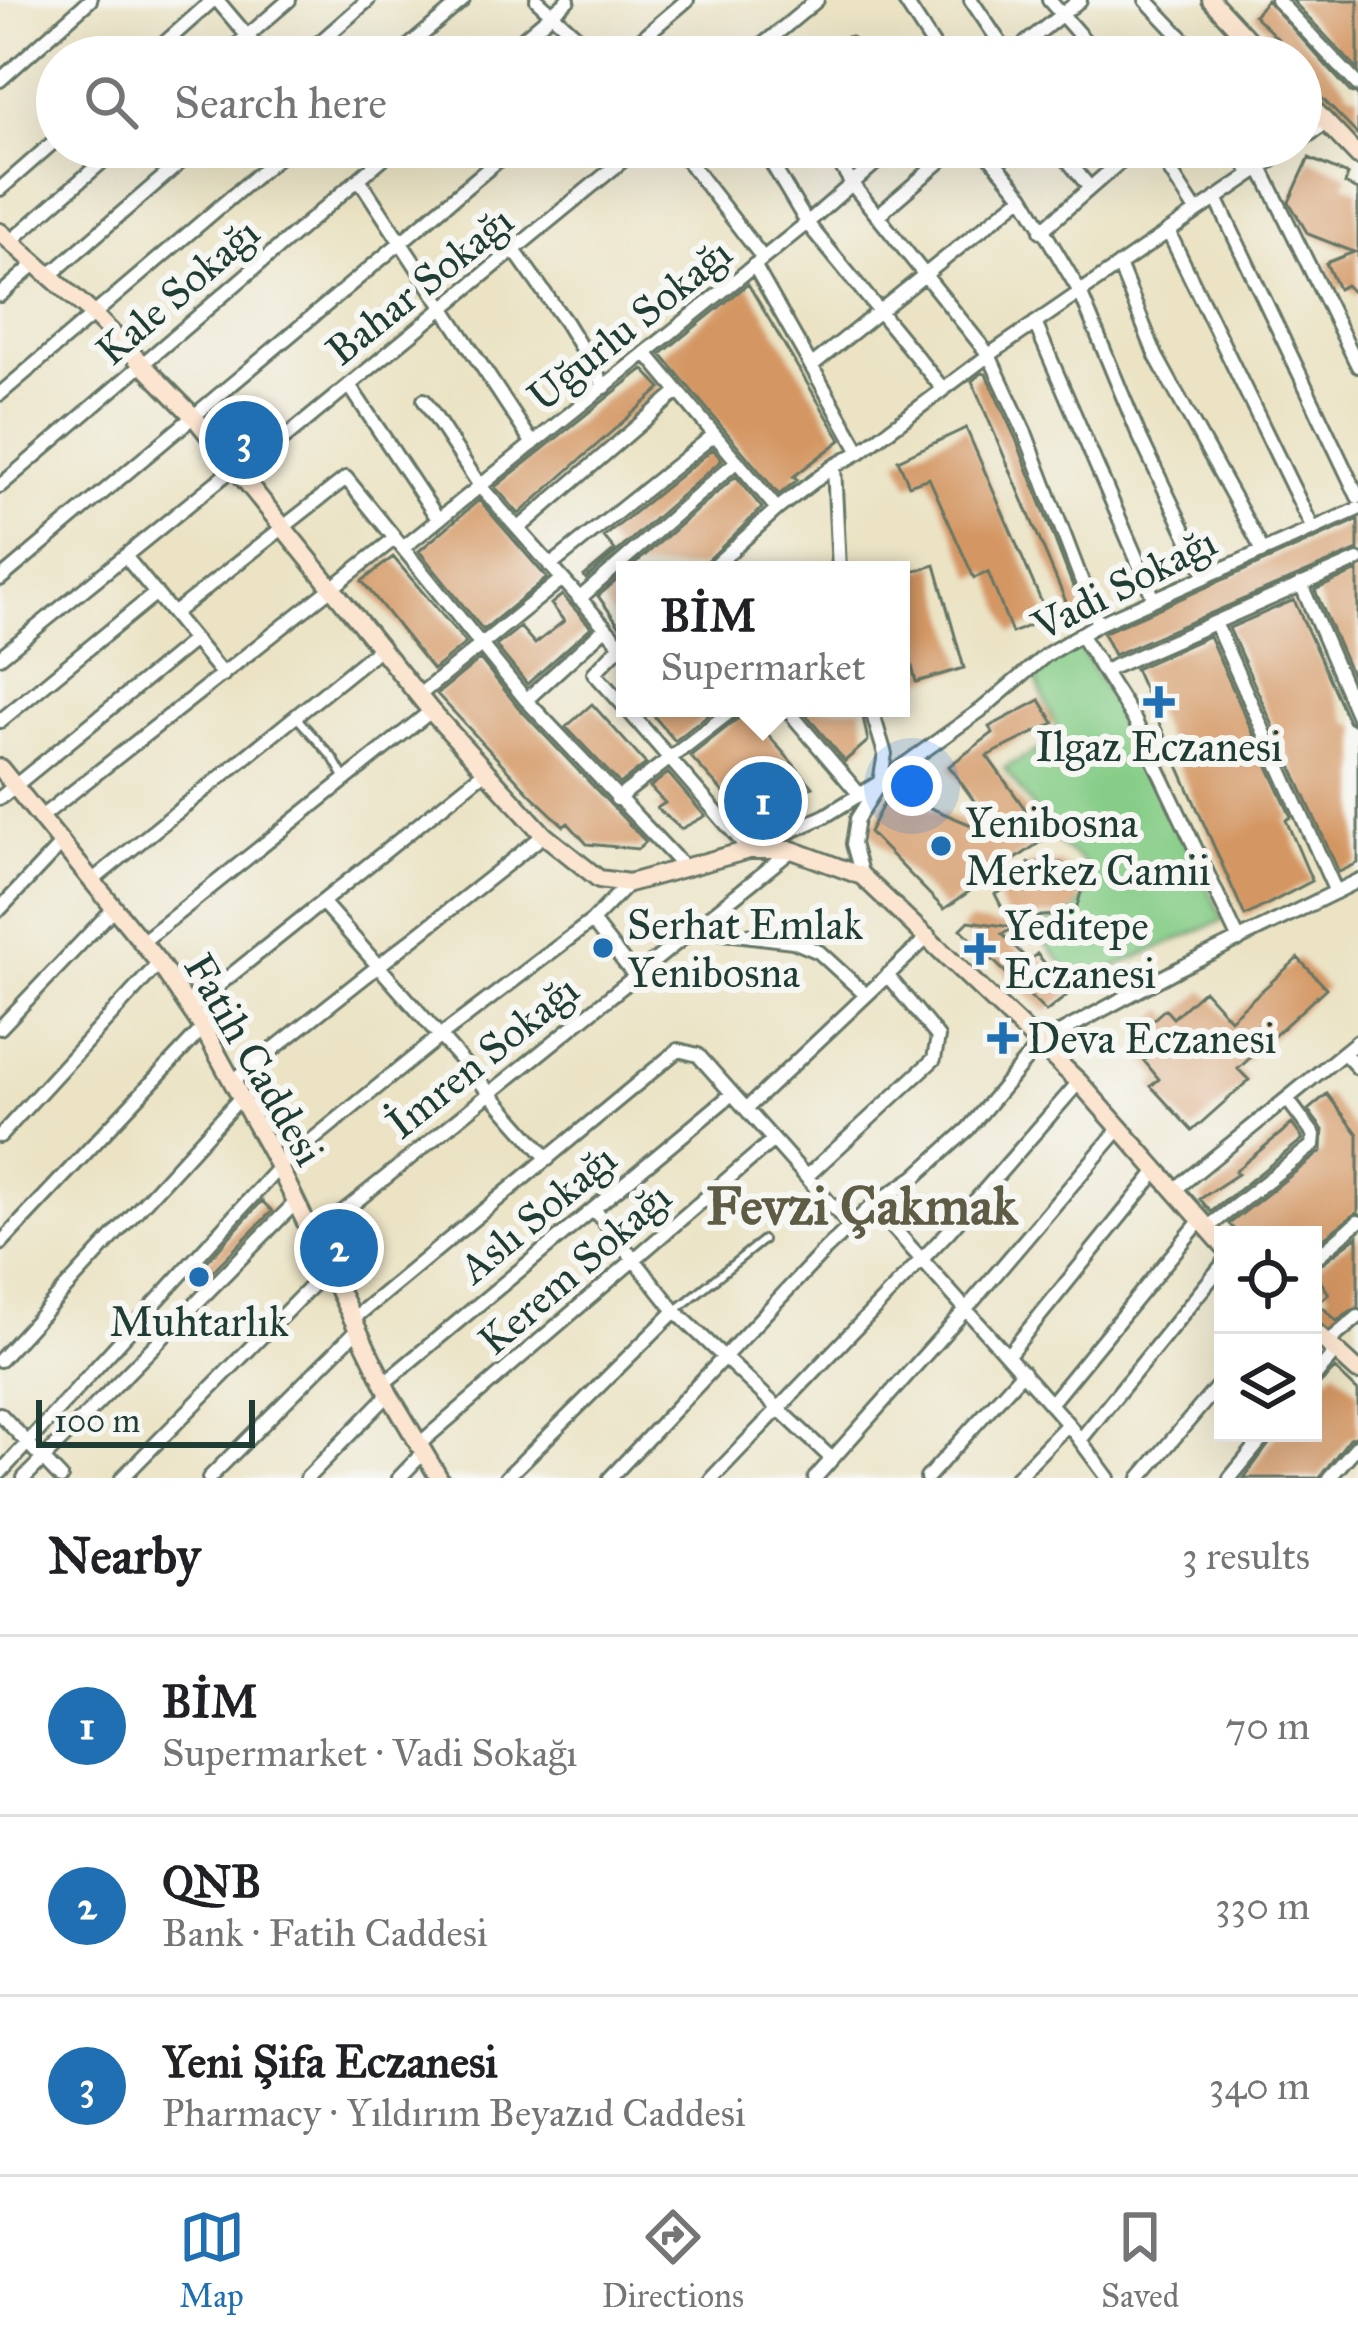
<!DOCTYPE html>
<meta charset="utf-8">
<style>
body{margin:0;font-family:"IM FELL Great Primer",serif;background:#f6f6f6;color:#202124}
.controls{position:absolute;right:36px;bottom:36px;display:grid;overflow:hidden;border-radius:0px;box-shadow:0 12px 48px #0002}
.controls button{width:108px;height:108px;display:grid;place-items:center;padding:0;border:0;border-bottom:3px solid #e0e0e0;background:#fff;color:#202124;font:60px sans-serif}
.scale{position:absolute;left:36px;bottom:30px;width:219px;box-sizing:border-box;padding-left:12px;border:6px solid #1f3d34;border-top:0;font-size:33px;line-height:42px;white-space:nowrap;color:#1f3d34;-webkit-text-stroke:9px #f6f6f2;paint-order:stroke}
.you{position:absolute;left:912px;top:786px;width:42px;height:42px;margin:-30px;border:9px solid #fff;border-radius:50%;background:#1a73e8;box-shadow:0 0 0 18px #1a73e833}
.badge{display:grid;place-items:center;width:78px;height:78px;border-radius:50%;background:#1f6fb2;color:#fff;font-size:39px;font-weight:700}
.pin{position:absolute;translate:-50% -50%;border:6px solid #fff;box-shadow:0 3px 12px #0006}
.popup{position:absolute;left:616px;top:561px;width:294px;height:156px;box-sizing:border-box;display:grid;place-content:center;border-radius:0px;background:#fff;filter:drop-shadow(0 3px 9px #0005);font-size:39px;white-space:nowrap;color:#757577}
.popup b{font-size:45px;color:#202124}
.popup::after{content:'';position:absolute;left:50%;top:100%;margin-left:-24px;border:24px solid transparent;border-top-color:#fff}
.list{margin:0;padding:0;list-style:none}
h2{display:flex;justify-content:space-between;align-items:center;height:156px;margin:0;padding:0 48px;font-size:51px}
h2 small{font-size:39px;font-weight:400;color:#757577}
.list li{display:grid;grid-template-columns:78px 1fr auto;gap:36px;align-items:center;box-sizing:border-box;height:180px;padding:0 48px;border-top:3px solid #e0e0e0}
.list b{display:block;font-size:45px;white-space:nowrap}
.list p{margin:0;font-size:39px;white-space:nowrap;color:#757577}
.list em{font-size:39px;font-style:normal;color:#757577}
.icon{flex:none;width:66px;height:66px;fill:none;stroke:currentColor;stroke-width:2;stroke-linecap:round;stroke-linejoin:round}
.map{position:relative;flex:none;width:1358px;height:1478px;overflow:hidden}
.search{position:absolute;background:#fff;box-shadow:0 12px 48px #0002;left:36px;right:36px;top:36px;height:132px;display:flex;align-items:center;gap:30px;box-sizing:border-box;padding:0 42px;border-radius:66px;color:#757577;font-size:45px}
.sheet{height:696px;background:#fff}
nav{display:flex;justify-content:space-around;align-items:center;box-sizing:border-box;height:168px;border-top:3px solid #e0e0e0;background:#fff;font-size:33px;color:#757577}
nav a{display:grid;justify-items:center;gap:6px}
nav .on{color:#1f6fb2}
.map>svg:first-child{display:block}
.green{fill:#87cd88;stroke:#53855e;stroke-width:3}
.building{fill:#d49763}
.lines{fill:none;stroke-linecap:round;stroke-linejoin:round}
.lane-casing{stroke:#676;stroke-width:12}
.street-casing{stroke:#676;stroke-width:18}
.secondary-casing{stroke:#676;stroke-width:22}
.lane{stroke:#fff;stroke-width:6}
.street{stroke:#fff;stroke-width:12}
.secondary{stroke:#fce5d0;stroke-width:16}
.poi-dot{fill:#1f6fb2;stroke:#f6f6f2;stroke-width:4.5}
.labels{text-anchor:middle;stroke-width:12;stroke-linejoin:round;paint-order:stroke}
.street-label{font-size:42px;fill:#1f3d34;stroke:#f6f6f2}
.poi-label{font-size:42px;fill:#1f3d34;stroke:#f6f6f2;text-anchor:start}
.district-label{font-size:54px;font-weight:bold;fill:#5e5c44;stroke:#f6f6f2}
</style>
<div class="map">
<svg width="1358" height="1478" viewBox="0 0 1358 1478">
<rect width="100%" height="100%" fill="#f6f6f2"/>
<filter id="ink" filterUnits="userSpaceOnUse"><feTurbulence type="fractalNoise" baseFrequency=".00833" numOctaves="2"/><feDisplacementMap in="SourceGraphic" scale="24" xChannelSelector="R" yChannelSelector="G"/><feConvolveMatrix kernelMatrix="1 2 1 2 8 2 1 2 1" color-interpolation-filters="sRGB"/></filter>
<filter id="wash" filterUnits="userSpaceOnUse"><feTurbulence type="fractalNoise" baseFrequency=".004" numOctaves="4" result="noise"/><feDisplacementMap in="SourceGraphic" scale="48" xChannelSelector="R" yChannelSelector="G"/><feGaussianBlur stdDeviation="2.7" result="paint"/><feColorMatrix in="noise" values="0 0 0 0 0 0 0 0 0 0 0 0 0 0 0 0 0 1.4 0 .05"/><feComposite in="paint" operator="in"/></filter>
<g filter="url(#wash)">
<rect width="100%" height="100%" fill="#ebe3c4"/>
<path class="green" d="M1078 645 1127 724 1224 920 1079 982 1033 929 1074 913 1090 888 1083 862 1059 844 1004 768 1061 738 1034 675Z"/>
<g id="blocks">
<path class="building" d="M1267 0 1350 92 1358 95V135L1312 88 1319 80 1301 62V57H1285L1273 44 1278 39 1254 15Z
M1292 0H1358V70Z
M1309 158 1348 175 1345 184 1358 190V297L1346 285 1338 289 1326 263 1354 252 1308 234 1289 202Z
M748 284 841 440 793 477 797 480 779 495 661 354Z
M643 369 661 388 519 514 495 487Z
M982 373 986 374 1016 439 1082 610 1073 618 972 381Z
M966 428 1048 617 1012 633 988 572 974 578 929 478 909 485 898 460Z
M713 449 722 460 586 579 584 576 615 550 604 537Z
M736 476 762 508 700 568 628 570Z
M479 500 547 578 483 630 419 551Z
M1358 520V550L1114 655 1103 633Z
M393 557 466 643 433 670 362 581Z
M935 565 964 668 916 682 901 622V575Z
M1358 571V690L1315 590Z
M625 573V632H624L598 596Z
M562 595 591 627 527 684 496 646 520 627 535 644 564 621 551 604Z
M1294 600 1348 721 1358 727V863L1339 872 1229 628Z
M1209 636 1291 817 1286 820 1312 881 1245 916 1135 669Z
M480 659 518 707 646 842 638 849 587 844 568 823 564 826 531 795 437 694Z
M1040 700 1054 723 987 756 1046 838 944 909 869 832 890 791 1000 837 949 766 993 733 989 727Z
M592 704 646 764 620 784 566 727Z
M647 708H709L712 712 675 741Z
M745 708 813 787 742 813 690 756 741 716Z
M800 708H861L868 741 845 761Z
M668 773 705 816 681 829 657 808 665 803 650 787Z
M1029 863H1061L1076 873 1082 889 1077 906 1067 915 1041 916 1002 934 1029 961 1037 954 1070 993 1046 1012 961 929 969 921 1012 927 995 894 1027 879Z
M1298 958 1326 988 1238 1069 1249 1080 1192 1131 1151 1086 1159 1079 1144 1061 1153 1053 1136 1035 1165 1009 1173 1018 1204 990 1230 1019Z
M1327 1094 1358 1134V1212L1313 1246V1235H1240L1229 1224 1322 1151 1323 1130 1308 1110Z
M1292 1124 1303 1139 1211 1212 1200 1199 1238 1174 1235 1171Z
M262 1201 272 1211 198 1286 191 1279Z
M1358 1236V1307L1337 1321 1318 1303 1329 1294 1313 1270Z
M1335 1369 1358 1391V1435L1350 1438 1319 1478H1244L1277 1433H1313V1391Z"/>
</g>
</g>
<g filter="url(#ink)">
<use href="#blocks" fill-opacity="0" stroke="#676" stroke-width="3"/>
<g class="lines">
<g class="lane-casing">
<path id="lane" d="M298 719 333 758 345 779
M675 1311 763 1240"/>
</g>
<g class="street-casing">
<path id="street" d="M217 0 265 57
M537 0 599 57
M904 0 941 57
M971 0 1009 56
M1049 0 1099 57
M1146 0 1200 57
M1277 0 1358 85
M849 44 857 57
M149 57 213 0
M223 57 289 0
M303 57 368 0
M396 57 463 0
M501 57 568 0
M620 57 687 0
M748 57 817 0
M1008 57 1080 0
M0 80 90 0
M1301 140 1326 123
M677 147 763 258
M762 147 807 223 943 389
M830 147 852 184 989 355 1026 435 1098 624
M982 147 1023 196 1080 292 1138 433 1206 576
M1057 147 1089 187
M1155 147 1196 211
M1234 147 1252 174
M1261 168 1358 366
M359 179 533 444
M0 189 57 139
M1216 198 1358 497
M877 216 957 147
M1041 231 1137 147
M1168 231 1313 529
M11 241 119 147
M514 250 566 323 605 387
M754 265 860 452
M1119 265 1156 356 1263 551
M49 276 198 147
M0 295 35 264
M1035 323 1154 599
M646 353 777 509
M811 366 1023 196
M349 385 438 519
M0 394 290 147
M424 400 480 486 621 645
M834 466 839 570
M241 474 639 147
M0 486 396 147
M518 529 676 393
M403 548 807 223 894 147
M125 556 223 675
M550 566 714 435
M710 570 777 509 834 466 860 452 989 355 1291 147
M0 579 514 147
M1301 584 1358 717
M579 599 737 461
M174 613 346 478 526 700 685 868
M1215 623 1336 892
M1080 634 1135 721 1239 940
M624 642 594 673 625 707
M0 657 235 467
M1104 671 1358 560
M418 696 562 579
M526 700 605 628
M626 708 749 850 825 816 880 782 981 710 1046 655 1098 624 1358 509
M786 708 860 795
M0 721 156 593
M0 798 194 640
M617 799 735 708
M41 817 394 539
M862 876 853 844 857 819 880 782 885 754 871 708
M93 880 379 649
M322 902 548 1159
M0 909 63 842
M592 921 635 976
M694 929 793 941 819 952 866 995
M142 942 431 711
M190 1008 483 773
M0 1028 115 907
M1344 1053 1358 1068
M233 1081 544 835
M746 1109 929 936
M0 1136 159 963
M806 1177 934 1059 938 1037 887 975
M1173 1191 1358 1041
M873 1205 1068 1424 1108 1478
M594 1209 675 1311 832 1459
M1207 1228 1313 1145 1314 1135 1287 1099
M313 1236 792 850
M0 1244 203 1028
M1313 1260 1358 1222
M353 1319 678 1050 698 1055 850 1226
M1327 1343 1358 1317
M1008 1355 1157 1171
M0 1360 242 1096
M1313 1379 1336 1351
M384 1383 732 1094
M1050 1404 1200 1221
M0 1414 61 1478
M1081 1439 1223 1264
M417 1446 773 1140
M0 1473 279 1167 439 1037 592 921 629 883
M24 1478 296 1202
M122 1478 329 1268
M209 1478 358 1329
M307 1478 389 1394
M399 1478 422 1454
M506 1478 675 1311
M610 1478 825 1250 873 1205 915 1177 968 1129 1039 1044 1178 969 1358 881
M712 1478 949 1231 1079 1082
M815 1478 967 1308 1120 1128
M927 1478 1023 1372
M1016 1478 1068 1424
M1140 1478 1223 1380
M1230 1478 1267 1433
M1329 1478 1358 1445"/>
</g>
<g class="secondary-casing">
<path id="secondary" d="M1211 0 1264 57
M1301 96 1358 156
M0 232 93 314 195 418 431 711 544 835 599 879 629 883 749 850H792L862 876 1079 1082 1223 1245
M0 768 159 963 203 1028 279 1167 389 1394 439 1478
M1313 1330 1358 1371"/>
</g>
<use href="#lane" class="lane"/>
<use href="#street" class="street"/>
<use href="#secondary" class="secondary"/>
</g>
</g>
<g class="poi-dot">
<path d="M1153 684h12v12h12v12h-12v12h-12v-12h-12v-12h12z"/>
<circle cx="941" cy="846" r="12"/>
<circle cx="603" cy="948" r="12"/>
<path d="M974 931h12v12h12v12h-12v12h-12v-12h-12v-12h12z"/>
<path d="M997 1020h12v12h12v12h-12v12h-12v-12h-12v-12h12z"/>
<circle cx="199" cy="1277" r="12"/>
</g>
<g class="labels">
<g class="street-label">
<text transform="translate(419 285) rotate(-39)" y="15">Bahar Sokağı</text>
<text transform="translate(177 291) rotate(-41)" y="15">Kale Sokağı</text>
<text transform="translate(629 324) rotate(-39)" y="15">Uğurlu Sokağı</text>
<text transform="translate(1124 583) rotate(-27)" y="15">Vadi Sokağı</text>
<text transform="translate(482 1056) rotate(-39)" y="15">İmren Sokağı</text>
<text transform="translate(255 1059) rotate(60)" y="15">Fatih Caddesi</text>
<text transform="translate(537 1213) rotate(-40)" y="15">Aslı Sokağı</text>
<text transform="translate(574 1268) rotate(-41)" y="15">Kerem Sokağı</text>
</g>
<g class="poi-label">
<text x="1159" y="761" text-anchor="middle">Ilgaz Eczanesi</text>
<text x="965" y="837">Yenibosna<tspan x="965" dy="48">Merkez Camii</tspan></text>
<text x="627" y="939">Serhat Emlak<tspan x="627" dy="48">Yenibosna</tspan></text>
<text x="1004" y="940">Yeditepe<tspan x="1004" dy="48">Eczanesi</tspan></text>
<text x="1027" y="1053">Deva Eczanesi</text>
<text x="199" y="1336" text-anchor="middle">Muhtarlık</text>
</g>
<g class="district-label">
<text x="862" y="1224">Fevzi Çakmak</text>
</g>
</g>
</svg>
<div class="controls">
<button><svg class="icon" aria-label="locate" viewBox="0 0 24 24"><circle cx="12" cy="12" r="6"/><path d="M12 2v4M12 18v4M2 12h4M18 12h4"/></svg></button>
<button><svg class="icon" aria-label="layers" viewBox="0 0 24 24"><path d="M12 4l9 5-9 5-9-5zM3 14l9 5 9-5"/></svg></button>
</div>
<div class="scale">100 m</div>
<div class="you"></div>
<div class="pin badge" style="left:763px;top:801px">1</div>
<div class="popup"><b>BİM</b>Supermarket</div>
<div class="pin badge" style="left:339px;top:1248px">2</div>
<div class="pin badge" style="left:244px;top:440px">3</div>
<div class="search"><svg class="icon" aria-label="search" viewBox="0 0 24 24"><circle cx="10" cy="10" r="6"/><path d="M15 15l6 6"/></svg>Search here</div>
</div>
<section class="sheet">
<h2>Nearby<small>3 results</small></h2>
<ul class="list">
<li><span class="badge">1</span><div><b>BİM</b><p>Supermarket · Vadi Sokağı</p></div><em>70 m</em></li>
<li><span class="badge">2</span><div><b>QNB</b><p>Bank · Fatih Caddesi</p></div><em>330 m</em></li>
<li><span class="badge">3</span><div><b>Yeni Şifa Eczanesi</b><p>Pharmacy · Yıldırım Beyazıd Caddesi</p></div><em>340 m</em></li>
</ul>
</section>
<nav>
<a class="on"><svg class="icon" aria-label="map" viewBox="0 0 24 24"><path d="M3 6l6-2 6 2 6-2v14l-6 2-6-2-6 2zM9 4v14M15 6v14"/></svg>Map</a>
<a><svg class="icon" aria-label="directions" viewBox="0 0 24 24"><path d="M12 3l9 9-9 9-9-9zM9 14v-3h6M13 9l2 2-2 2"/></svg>Directions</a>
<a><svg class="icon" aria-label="saved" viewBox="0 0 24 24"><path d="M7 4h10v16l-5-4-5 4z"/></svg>Saved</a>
</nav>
